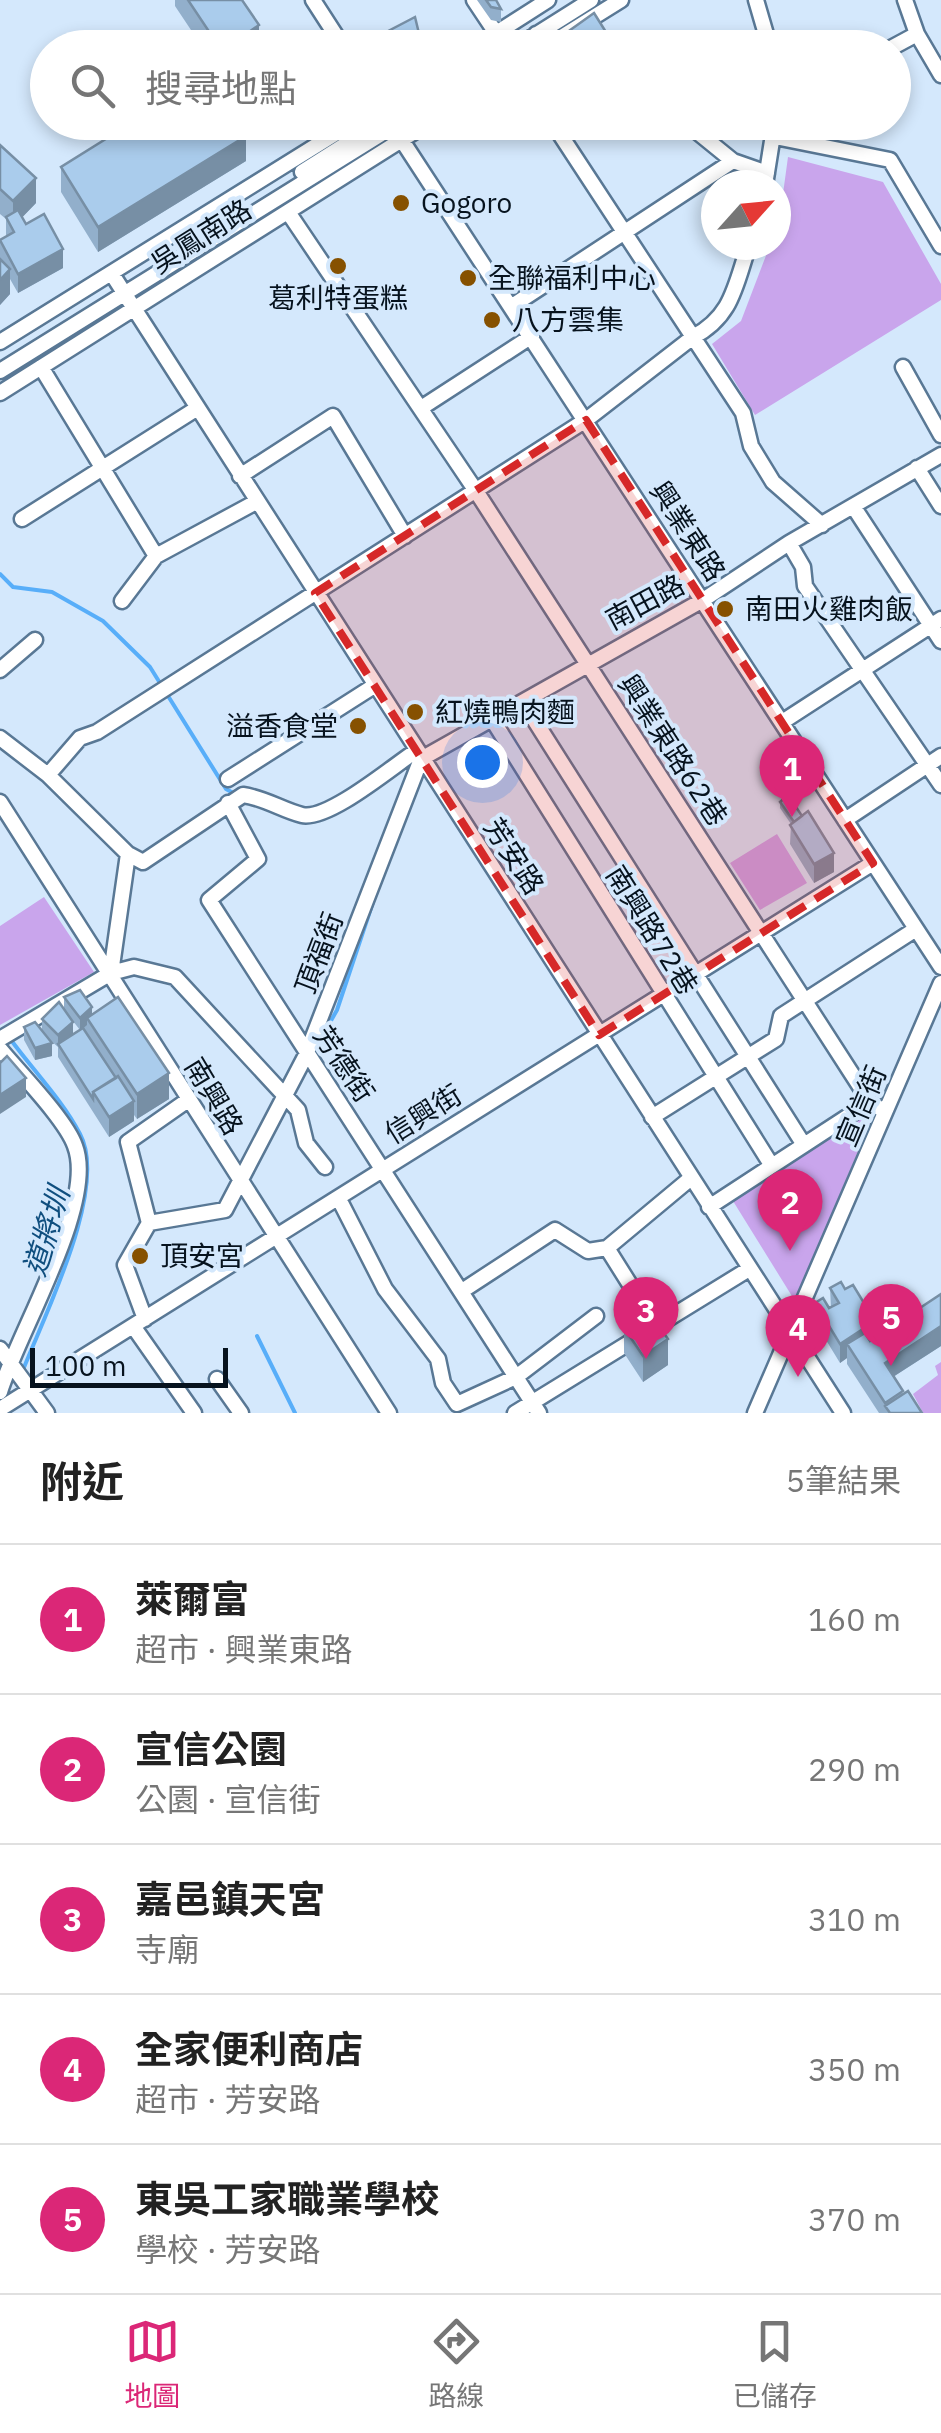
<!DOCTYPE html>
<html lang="zh-TW">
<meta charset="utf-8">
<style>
body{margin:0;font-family:"IBM Plex Sans","Noto Sans TC",sans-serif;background:#f6f6f6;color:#222}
.compass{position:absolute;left:701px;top:170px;width:90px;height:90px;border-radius:50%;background:#fff;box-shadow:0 5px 15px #0003;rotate:63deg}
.scale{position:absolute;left:30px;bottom:25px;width:198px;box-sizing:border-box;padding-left:10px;border:5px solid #07131e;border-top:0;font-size:28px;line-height:35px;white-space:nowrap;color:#07131e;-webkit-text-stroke:8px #d4e8fc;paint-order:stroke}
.you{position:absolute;left:482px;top:762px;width:35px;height:35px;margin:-25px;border:8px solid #fff;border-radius:50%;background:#1a73e8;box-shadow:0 0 0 15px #1a73e833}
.badge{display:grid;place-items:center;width:65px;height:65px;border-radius:50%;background:#db2777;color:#fff;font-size:32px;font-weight:700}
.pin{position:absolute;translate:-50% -82px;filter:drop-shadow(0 2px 5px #0008)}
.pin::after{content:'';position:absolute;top:52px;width:35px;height:30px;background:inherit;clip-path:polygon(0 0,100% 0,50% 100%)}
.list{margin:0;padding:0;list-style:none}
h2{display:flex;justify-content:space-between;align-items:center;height:130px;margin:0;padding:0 40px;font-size:42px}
h2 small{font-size:32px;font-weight:400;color:#767676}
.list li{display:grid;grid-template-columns:65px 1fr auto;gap:30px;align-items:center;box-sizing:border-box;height:150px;padding:0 40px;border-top:2px solid #e0e0e0}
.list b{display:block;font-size:38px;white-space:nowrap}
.list p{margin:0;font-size:32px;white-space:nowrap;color:#767676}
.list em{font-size:32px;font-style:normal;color:#767676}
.icon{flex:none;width:55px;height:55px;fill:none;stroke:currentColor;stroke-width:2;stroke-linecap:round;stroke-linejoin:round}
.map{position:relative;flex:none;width:941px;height:1413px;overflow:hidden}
.search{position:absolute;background:#fff;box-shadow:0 5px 15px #0003;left:30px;right:30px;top:30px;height:110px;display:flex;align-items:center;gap:25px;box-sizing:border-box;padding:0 35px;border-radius:55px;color:#767676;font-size:38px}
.sheet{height:880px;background:#fff}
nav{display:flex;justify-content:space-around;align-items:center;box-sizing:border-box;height:140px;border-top:2px solid #e0e0e0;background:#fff;font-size:28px;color:#767676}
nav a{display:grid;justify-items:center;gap:5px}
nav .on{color:#db2777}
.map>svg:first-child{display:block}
.green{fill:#c9a5ec}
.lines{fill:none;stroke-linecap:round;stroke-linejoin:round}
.stream{stroke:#58aef9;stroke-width:4}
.minor-casing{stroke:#597895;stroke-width:19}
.minor{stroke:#fff;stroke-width:14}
.wall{fill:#92afcb;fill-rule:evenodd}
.shaded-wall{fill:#778fa5}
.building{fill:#aaccec;stroke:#778fa5;stroke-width:2.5}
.marked{fill:#d62828;fill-opacity:0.2;stroke:#d62828;stroke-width:8;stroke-dasharray:20 12;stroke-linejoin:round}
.poi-dot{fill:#865100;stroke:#d4e8fc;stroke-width:4}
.labels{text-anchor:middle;stroke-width:8;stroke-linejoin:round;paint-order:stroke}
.poi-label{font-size:28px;fill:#07131e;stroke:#d4e8fc;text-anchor:start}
.street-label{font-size:28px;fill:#07131e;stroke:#d4e8fc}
.water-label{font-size:30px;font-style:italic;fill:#104f7f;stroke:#d4e8fc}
</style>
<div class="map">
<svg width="941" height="1413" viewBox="0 0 941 1413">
<rect width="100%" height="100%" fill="#d4e8fc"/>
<path class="green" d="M788 157 883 182 941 284V300L755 415 712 344 741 321 770 245H776Z
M777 834 807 883 760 910 730 863Z
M44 897 94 972 0 1025V926Z
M858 1117 870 1123 795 1301 733 1201Z
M941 1362V1413H923L913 1394 938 1375 935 1366Z"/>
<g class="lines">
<path class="stream" d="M0 574 13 587 52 592 103 621 150 667 226 789 235 794
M11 1040C33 1070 63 1101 80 1134 109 1188 44 1316 23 1370
M316 1047 337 1010 373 902
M257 1336 295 1413"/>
<g class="minor-casing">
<path id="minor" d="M313 0 344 48
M474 0 496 33
M756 0 770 48
M905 0 917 34 941 75
M536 34 544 48 621 0
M473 48 548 0
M515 48 591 0
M891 48 917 34
M390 122 941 967
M685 122 733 161 767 173
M775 137 890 160 941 246
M302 172 381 122
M765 185 775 122
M288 212 476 491 870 1102 885 1112
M749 245C735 285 733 316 693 337L743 413 751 446 773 482 822 525
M112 274 843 1413
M512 306 733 161
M0 342 354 122
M41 367 156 556
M903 367 941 435
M0 371 399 123
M0 393 430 122
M421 408 532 336
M917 468 941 506
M240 476 333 416 405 536
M853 506 941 641
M22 519 196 409
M789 543 803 567 805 586 941 785
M122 601 156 556 256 502
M0 670 35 640
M523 702 804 1145
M492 719 772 1166
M782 722 941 619
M0 738 48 775 128 854
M48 775 80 738 97 732 586 420 693 337 552 122
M228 779 374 686
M0 802 389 1413
M228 803 258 859 209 900 539 1413
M845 820 941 756
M111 973 134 967 175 977 298 1110 306 1143 325 1167
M0 1039 111 973 128 854 143 862 243 795C265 798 282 810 302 815 328 821 393 766 416 751
M0 1049C19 1072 66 1120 75 1146 97 1203 18 1332 0 1392
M652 1117 776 1039 781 1016 916 929
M339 1199 385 1289 438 1359 443 1383 457 1404 516 1377 596 1316
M709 1207 870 1102
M149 1223 128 1142 188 1100
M607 1248 656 1326
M462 1291 555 1230 588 1251 607 1248 691 1178
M145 1319 125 1265 149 1223 225 1210 306 1055 421 759 703 600 789 543 941 455
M133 1326 194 1413
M0 1349 47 1413
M217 1379 241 1413
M0 1409 873 863
M515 1413 749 1269
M755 1413 941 983"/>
</g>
<use href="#minor" class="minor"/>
</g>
<path class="wall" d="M175 0H242L259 48H203L175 6Z
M477 0H496L501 9V22L491 20Z
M250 122H264L259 136Z
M558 122H587L567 137Z
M0 145 36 203 22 217 26 224 63 268 18 293 10 279V294L0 305V240L6 237V219L0 214Z
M246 161 98 252 61 192V167Z
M780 802 834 872 814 883 790 844 791 824 780 808Z
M64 997 92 1014 169 1099 137 1119 134 1115V1121L109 1137 58 1057V1047L50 1040 52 1056 35 1060 24 1040V1027L42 1030V1019L64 1009ZM65 1011 80 1030 73 1034Z
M830 1288 875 1337 941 1294V1346L893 1377 903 1394 922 1413H879L847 1364V1358L840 1363 815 1322V1303L831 1308Z
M624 1328 668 1365 643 1382 624 1353Z"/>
<path class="shaded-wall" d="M259 25V48H226Z
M567 122H587L567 137Z
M246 136V161L98 252V227Z
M36 178V203L13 227V201Z
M63 249V268L18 293V274Z
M10 269V294L0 305V280Z
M834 853V872L814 883V864Z
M92 1007V1020L87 1018V1025L80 1031V1018Z
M73 1022V1035L58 1044V1048V1035Z
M52 1043V1056L35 1060V1048Z
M169 1073V1099L137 1119V1094Z
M26 1078V1097L0 1114V1095Z
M134 1101V1121L109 1137V1117Z
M875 1321V1341L847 1344V1358L840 1363V1344Z
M941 1326V1346L885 1382V1363Z
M668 1339V1365L643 1382V1356Z"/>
<path class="building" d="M188 0H242L259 25 226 48H220Z
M486 0H496L501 9 491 7Z
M594 13 616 48H545Z
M415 17 422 46 419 48H382L375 38Z
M303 40 308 48H290Z
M133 122H237L246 136 98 227 61 167Z
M0 145 36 178 13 201 0 189Z
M18 210 26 224 44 214 63 249 18 274 0 240 14 232 6 217Z
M0 259 10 269 0 280Z
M788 795 802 816 794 822 780 802Z
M808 811 834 853 814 864 790 825Z
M80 990 92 1007 80 1018 64 997Z
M118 997 169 1073 137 1094 87 1018Z
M59 1002 73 1022 58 1035 42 1019Z
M35 1022 52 1043 35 1048 24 1027Z
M83 1028 116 1078 93 1092V1099L58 1044Z
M7 1056 26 1078 0 1095V1063Z
M118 1076 134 1101 109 1117 93 1092Z
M841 1282 845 1289 853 1285 875 1321 840 1344 815 1303 823 1298 829 1308 839 1303 830 1288Z
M941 1294V1326L885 1363 903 1391 885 1403 847 1344 865 1333 870 1341Z
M648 1311 668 1339 643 1356 624 1328Z
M908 1391 922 1413H890L885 1406Z"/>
<path class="marked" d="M586 420 873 863 599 1035 315 593Z"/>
<g class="poi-dot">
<circle cx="401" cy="203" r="10"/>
<circle cx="338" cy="266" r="10"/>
<circle cx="468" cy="278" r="10"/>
<circle cx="492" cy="320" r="10"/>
<circle cx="725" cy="609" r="10"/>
<circle cx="415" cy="712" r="10"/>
<circle cx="358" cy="726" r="10"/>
<circle cx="140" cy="1256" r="10"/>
</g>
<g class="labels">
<g class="poi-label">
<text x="421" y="213">Gogoro</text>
<text x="488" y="288">全聯福利中心</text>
<text x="338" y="308" text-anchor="middle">葛利特蛋糕</text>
<text x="512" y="330">八方雲集</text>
<text x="745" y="619">南田火雞肉飯</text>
<text x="435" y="722">紅燒鴨肉麵</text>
<text x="338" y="736" text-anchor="end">溢香食堂</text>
<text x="160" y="1266">頂安宮</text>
</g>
<g class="street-label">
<text transform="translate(201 236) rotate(-32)" y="10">吳鳳南路</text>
<text transform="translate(688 531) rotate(57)" y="10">興業東路</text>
<text transform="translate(645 602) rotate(-28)" y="10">南田路</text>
<text transform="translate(673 750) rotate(57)" y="10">興業東路62巷</text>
<text transform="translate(514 856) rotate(57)" y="10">芳安路</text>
<text transform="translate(652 930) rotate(58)" y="10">南興路72巷</text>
<text transform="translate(319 953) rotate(-69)" y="10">頂福街</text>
<text transform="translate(344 1064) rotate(56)" y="10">芳德街</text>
<text transform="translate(214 1096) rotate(59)" y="10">南興路</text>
<text transform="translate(861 1106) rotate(-67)" y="10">宣信街</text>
<text transform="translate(423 1114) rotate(-32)" y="10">信興街</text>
</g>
<g class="water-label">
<text transform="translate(47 1232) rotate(-73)" y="10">道將圳</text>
</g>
</g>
</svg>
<svg class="compass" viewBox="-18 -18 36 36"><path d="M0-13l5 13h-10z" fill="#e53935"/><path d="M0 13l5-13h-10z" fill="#767676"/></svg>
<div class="scale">100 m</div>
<div class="you"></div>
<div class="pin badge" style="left:792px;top:817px">1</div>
<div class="pin badge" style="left:790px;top:1251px">2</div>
<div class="pin badge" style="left:646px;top:1359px">3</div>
<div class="pin badge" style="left:798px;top:1377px">4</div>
<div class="pin badge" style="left:891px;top:1366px">5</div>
<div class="search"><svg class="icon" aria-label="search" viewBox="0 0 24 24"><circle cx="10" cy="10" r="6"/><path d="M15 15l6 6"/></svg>搜尋地點</div>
</div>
<section class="sheet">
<h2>附近<small>5筆結果</small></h2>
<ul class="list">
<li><span class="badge">1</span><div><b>萊爾富</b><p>超市 · 興業東路</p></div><em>160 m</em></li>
<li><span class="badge">2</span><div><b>宣信公園</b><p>公園 · 宣信街</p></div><em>290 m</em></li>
<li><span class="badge">3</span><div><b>嘉邑鎮天宮</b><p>寺廟</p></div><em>310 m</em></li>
<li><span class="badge">4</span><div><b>全家便利商店</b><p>超市 · 芳安路</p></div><em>350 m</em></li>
<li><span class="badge">5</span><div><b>東吳工家職業學校</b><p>學校 · 芳安路</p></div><em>370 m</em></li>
</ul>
</section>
<nav>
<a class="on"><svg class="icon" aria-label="map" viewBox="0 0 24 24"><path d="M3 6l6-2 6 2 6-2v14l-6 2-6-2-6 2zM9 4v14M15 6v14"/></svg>地圖</a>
<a><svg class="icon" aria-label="directions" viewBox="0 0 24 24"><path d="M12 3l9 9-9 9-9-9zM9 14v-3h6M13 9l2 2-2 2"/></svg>路線</a>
<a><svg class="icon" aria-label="saved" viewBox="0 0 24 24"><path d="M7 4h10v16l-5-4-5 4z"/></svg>已儲存</a>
</nav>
